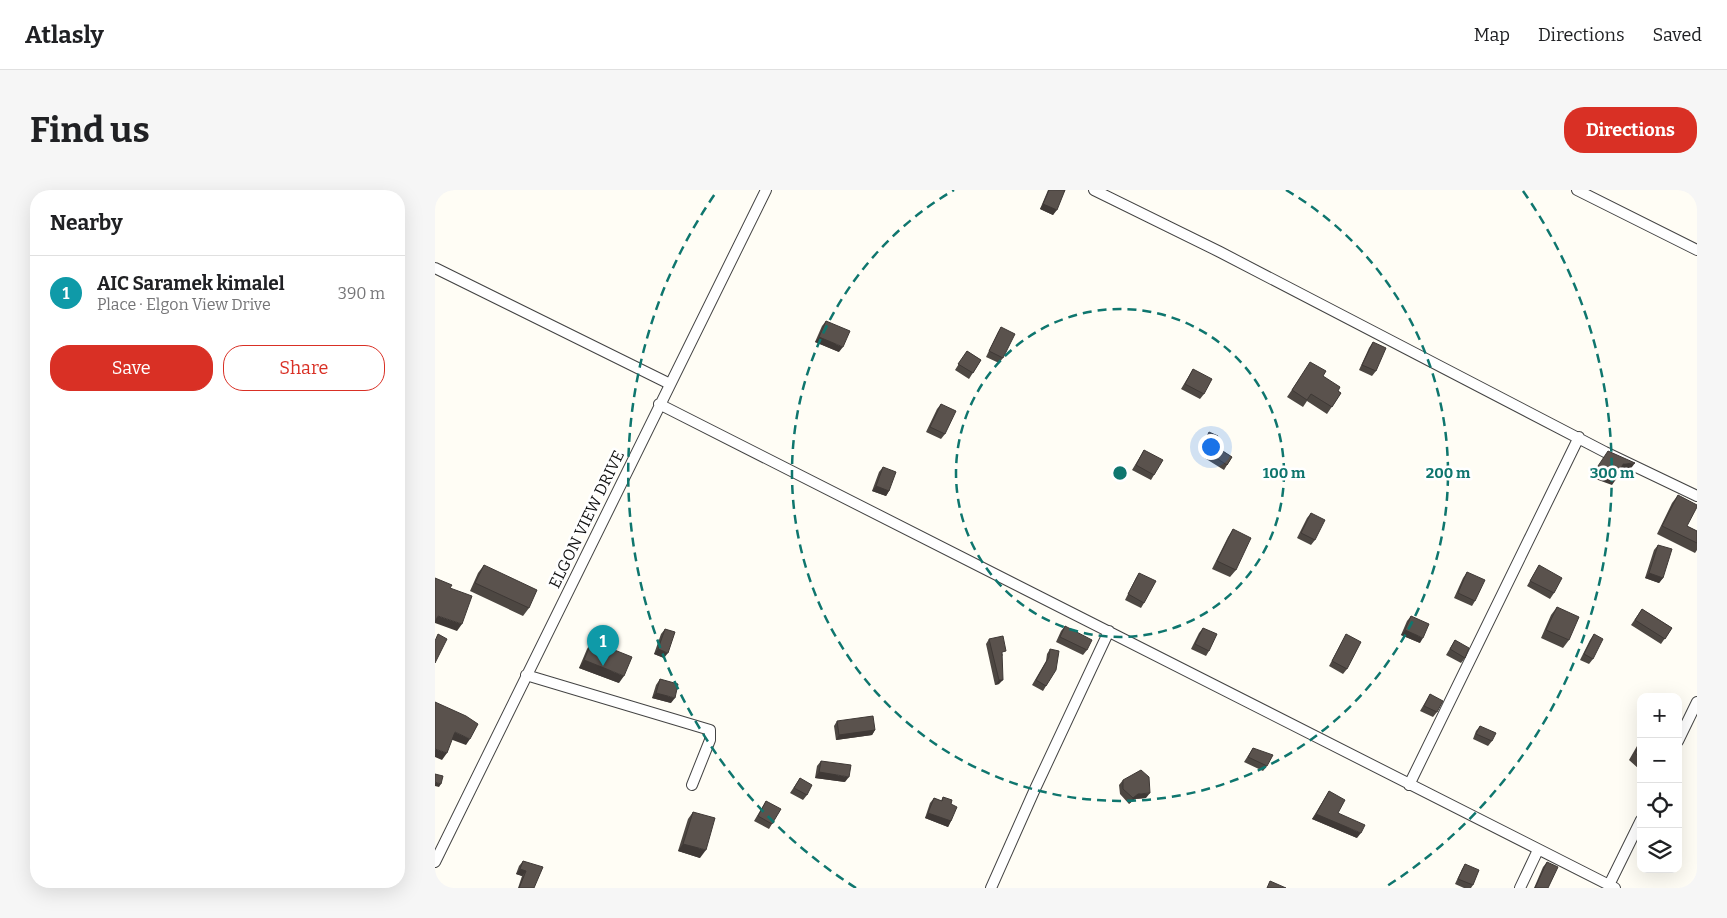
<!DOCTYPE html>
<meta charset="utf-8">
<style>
body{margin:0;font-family:Bitter,serif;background:#f6f6f6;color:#202124}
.controls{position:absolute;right:15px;bottom:15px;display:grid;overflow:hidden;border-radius:10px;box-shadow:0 5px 20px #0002}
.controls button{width:45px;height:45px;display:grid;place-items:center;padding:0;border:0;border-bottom:1px solid #e0e0e0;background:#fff;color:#202124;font:25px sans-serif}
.you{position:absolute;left:775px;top:256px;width:18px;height:18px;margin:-12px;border:4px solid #fff;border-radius:50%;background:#1a73e8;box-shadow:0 0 0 8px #1a73e833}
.badge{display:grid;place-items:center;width:32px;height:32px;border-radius:50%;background:#d93025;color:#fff;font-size:16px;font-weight:700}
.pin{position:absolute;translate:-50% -41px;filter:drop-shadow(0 1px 2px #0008)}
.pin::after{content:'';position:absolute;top:26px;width:18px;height:15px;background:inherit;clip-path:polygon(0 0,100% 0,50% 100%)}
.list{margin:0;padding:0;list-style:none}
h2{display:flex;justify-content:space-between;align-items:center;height:65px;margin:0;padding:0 20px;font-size:21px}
h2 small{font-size:16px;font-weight:400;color:#757577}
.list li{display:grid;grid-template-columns:32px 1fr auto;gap:15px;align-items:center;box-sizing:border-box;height:75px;padding:0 20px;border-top:1px solid #e0e0e0}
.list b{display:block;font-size:19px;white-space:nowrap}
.list p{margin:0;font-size:16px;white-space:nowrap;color:#757577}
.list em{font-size:16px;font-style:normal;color:#757577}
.actions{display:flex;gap:10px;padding:15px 20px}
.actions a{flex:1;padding:11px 0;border:1px solid #d93025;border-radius:20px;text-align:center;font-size:18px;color:#d93025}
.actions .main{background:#d93025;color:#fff}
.icon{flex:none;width:28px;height:28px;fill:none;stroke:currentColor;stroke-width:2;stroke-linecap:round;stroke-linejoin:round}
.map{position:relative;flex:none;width:1262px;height:698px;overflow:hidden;border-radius:20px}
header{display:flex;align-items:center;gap:30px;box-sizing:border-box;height:70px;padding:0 25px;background:#fff;border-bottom:1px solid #e0e0e0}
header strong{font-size:24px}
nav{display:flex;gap:28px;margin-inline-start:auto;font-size:18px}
.intro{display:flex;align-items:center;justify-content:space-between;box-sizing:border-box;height:120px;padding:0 30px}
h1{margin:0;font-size:35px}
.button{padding:12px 22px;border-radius:20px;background:#d93025;color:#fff;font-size:18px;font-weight:700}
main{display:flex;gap:30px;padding:0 30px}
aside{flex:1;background:#fff;border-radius:20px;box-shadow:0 5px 20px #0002}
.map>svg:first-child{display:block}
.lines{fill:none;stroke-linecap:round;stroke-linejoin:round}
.minor-casing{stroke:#444;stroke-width:12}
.minor{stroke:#fff;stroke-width:10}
.wall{fill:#4d4742}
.shaded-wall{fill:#3f3936}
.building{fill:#5a524d;stroke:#3f3936}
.ring{fill:none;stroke:#0f766e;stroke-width:2.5;stroke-dasharray:9 6}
.labels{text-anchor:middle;stroke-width:5;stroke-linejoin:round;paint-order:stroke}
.street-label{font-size:16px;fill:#111;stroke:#fff}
.centre{fill:#0f766e;stroke:#fff;stroke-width:2.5}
.ring-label{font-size:15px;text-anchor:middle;font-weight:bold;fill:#0f766e;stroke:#fff;stroke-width:5;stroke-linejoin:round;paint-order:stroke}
</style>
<header>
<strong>Atlasly</strong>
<nav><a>Map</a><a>Directions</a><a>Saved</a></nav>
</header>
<div class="intro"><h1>Find us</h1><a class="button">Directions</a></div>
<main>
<aside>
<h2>Nearby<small></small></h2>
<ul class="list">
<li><span class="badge" style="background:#0f9aa8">1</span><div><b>AIC Saramek kimalel</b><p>Place · Elgon View Drive</p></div><em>390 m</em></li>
</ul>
<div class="actions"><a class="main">Save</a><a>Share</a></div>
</aside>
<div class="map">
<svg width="1262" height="698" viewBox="0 0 1262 698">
<rect width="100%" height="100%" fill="#fffdf5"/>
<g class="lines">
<g class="minor-casing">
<path id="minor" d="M659 0 785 62 1170 262 1262 306
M1142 0 1262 60
M0 78 235 194
M224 214 1180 698
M91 485 275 540V550L257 595
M1243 551 1262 512
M974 595 1144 247
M0 672 331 0
M1174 695 1206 630
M556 698 600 599 674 441
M1085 698 1103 660"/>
</g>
<use href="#minor" class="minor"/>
</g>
<path class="wall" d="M613 0H630L618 25 605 19Z
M391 131 404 162 380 152 387 136Z
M566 137 568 168 564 173 551 167 563 142Z
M938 152 941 181 937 186 924 180 934 158Z
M532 161 546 170 534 189 520 180Z
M758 179 769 204 765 209 746 199Z
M871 179 888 186 903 201 906 203 892 224 872 211 868 217 852 207Z
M506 214 510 244 506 249 491 242 502 219Z
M774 242 778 255 797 267 789 280 768 267 773 259 767 256Z
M709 260 719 285 716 290 697 280Z
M448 277 454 301 451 306 437 301 444 282Z
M1243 305 1252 336 1262 341V360L1260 363 1222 344 1237 313Z
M876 323 880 350 876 355 862 348 872 328Z
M798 339 801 380 795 387 777 379 793 347Z
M1223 355 1228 388 1224 393 1210 388 1219 360Z
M49 375 94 418 88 426 35 401 43 383Z
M1104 375 1119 403 1115 409 1092 396Z
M1032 382 1040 411 1037 416 1019 408 1028 388Z
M704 383 709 413 706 418 690 410 701 388Z
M1122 417 1134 450 1128 458 1106 448 1116 425Z
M1207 419 1237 438 1226 454 1196 435Z
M976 426 985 453 966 445 972 431Z
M630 436 652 460 648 465 621 452 626 441Z
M768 438 774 461 771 466 756 459 764 443Z
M230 439 229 468 219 464 226 444Z
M911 444 912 479 908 484 894 476 908 450Z
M1159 444 1158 469 1154 474 1145 470 1155 450Z
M554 449 568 465 567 466 564 494 560 495 551 454Z
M1020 450 1030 468 1026 473 1011 465Z
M157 451 184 493 144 478 152 459Z
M615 459 611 496 608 501 597 495 611 471 612 464Z
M225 489 236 513 217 508 221 495Z
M995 504 1002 522 998 527 985 521Z
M402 531 440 540 437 545 401 550 399 536Z
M1045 536 1057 551 1053 556 1038 549 1041 541Z
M1206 549V576L1204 579 1194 570Z
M818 558 832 576 828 581 809 572Z
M386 571 410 592 380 588 382 576Z
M365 588 372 605 368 610 355 603Z
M688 590 711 608 700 609 694 614 685 604 684 595Z
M894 601 903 623 922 648 877 629Z
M508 607 516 614V631L513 637 490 628 495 613 499 608 506 611Z
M331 611 337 634 334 639 319 631Z
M258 622 265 668 243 661 253 629Z
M88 671 99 698H83L87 686 81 684 84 676Z
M1112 672 1113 698H1099L1108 677Z
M1030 674 1038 695 1036 698H1029L1020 694 1027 679Z"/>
<path class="shaded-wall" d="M608 14 622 20 618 25 605 19Z
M384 147 408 157 404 162 380 152Z
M1200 273 1194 281H1183L1188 274Z
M1161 279 1182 288 1177 295 1155 287Z
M441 296 454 301 451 306 437 301Z
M1214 383 1228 388 1224 393 1210 388Z
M3 426 27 434 22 441 0 433V430Z
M970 440 988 448 985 453 966 445Z
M223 459 233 463 229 468 219 464Z
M149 470 189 486 184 493 144 478Z
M564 490H568L564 494 560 495Z
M221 503 240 508 236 513 217 508Z
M440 540 437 545 401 550 404 545Z
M20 542 35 549 31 555 15 549Z
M0 559 12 563 7 570 0 567Z
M384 582 414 587 410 592 380 588Z
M0 592 6 594 4 597 0 596Z
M715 603 711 608 700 609 694 614 698 608 703 604Z
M493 623 516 631 513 637 490 628Z
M881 624 926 643 922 648 877 629Z
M248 654 271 660 265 668 243 661Z
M85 679 91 681 87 686 81 684Z"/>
<path class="building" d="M614 0H630L622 20 608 14Z
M391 131 415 141 408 157 384 147Z
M566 137 580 144 568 168 554 161Z
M938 152 951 158 941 181 927 175Z
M532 161 546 170 538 183 523 174Z
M875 172 891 181 888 186 905 197 903 201 906 203 897 217 876 204 872 210 857 200Z
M758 179 777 189 769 204 750 194Z
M506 214 521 221 510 244 495 237Z
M774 242 783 246 778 255 777 254 775 256 769 253Z
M777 254 797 267 792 275 772 262Z
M709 260 728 270 719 285 701 275Z
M1173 261 1200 273 1188 274 1182 288 1161 279Z
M448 277 461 282 454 301 441 296Z
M1243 305 1262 315V317L1252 336 1262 341V353L1227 336Z
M876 323 890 330 880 350 866 343Z
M798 339 816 348 801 380 782 371Z
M1223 355 1237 359 1228 388 1214 383Z
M49 375 102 400 94 418 40 393Z
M1104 375 1127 388 1119 403 1095 391Z
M1032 382 1050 390 1040 411 1023 403Z
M704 383 721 391 709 413 693 404Z
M0 388 17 395 15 398 37 406 27 434 3 426 0 432Z
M1122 417 1144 427 1134 450 1111 440Z
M1207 419 1237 438 1230 449 1200 430Z
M976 426 994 434 988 448 970 440Z
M630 436 657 450 652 460 625 447Z
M768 438 782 444 774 461 760 454Z
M230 439 240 442 233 463 223 459Z
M3 444 12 449 0 473V451Z
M911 444 926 452 912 479 897 471Z
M1159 444 1168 449 1158 469 1149 464Z
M568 446 571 461 567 462 568 490H564L554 449Z
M1020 450 1034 458 1030 468 1015 459Z
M157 451 197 467 189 486 149 470Z
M615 459 624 461 621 480 611 496 601 490 614 467Z
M225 489 243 494 240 508 221 503Z
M995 504 1008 511 1002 522 989 516Z
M0 512 31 526 43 534 35 549 20 542 12 563 0 559Z
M438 526 440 540 404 545 402 531Z
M1045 536 1061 543 1057 551 1041 544Z
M1206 552V568L1200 563Z
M818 558 838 565 832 576 813 567Z
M386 571 416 575 414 587 384 582Z
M706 580 714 587 715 603 703 604 698 608 688 599V590Z
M0 584 8 586 6 594 0 592Z
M365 588 377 595 372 605 359 598Z
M894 601 910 610 903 623 930 635 926 643 881 624Z
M508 607 517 610 516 614 522 617 516 631 493 623 499 608 507 611Z
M331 611 346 619 337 634 323 626Z
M258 622 280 628 271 660 248 654Z
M88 671 108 677 99 698H84L91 681 85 679Z
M1112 672 1123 677 1113 698H1100Z
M1030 674 1044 680 1038 695 1023 689Z
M835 691 851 698H832Z"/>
<g class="ring">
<circle cx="685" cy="283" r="164"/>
<path d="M851 0A328 328 0 1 1 519 0"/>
<path d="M421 698A492 492 0 0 1 282 1M1088 1A492 492 0 0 1 949 698"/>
</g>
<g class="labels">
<g class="street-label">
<text transform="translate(151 329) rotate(-64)" y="6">ELGON VIEW DRIVE</text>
</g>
</g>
<circle cx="685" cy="283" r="8" class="centre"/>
<g class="ring-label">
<text x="849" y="288">100 m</text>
<text x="1013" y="288">200 m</text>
<text x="1177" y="288">300 m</text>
</g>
</svg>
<div class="controls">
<button>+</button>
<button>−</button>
<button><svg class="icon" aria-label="locate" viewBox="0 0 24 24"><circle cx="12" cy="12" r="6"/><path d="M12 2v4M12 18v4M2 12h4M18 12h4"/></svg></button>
<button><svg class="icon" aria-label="layers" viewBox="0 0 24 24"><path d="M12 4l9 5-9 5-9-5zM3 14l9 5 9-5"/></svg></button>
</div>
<div class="you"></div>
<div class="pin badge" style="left:168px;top:476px;background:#0f9aa8">1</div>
</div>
</main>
